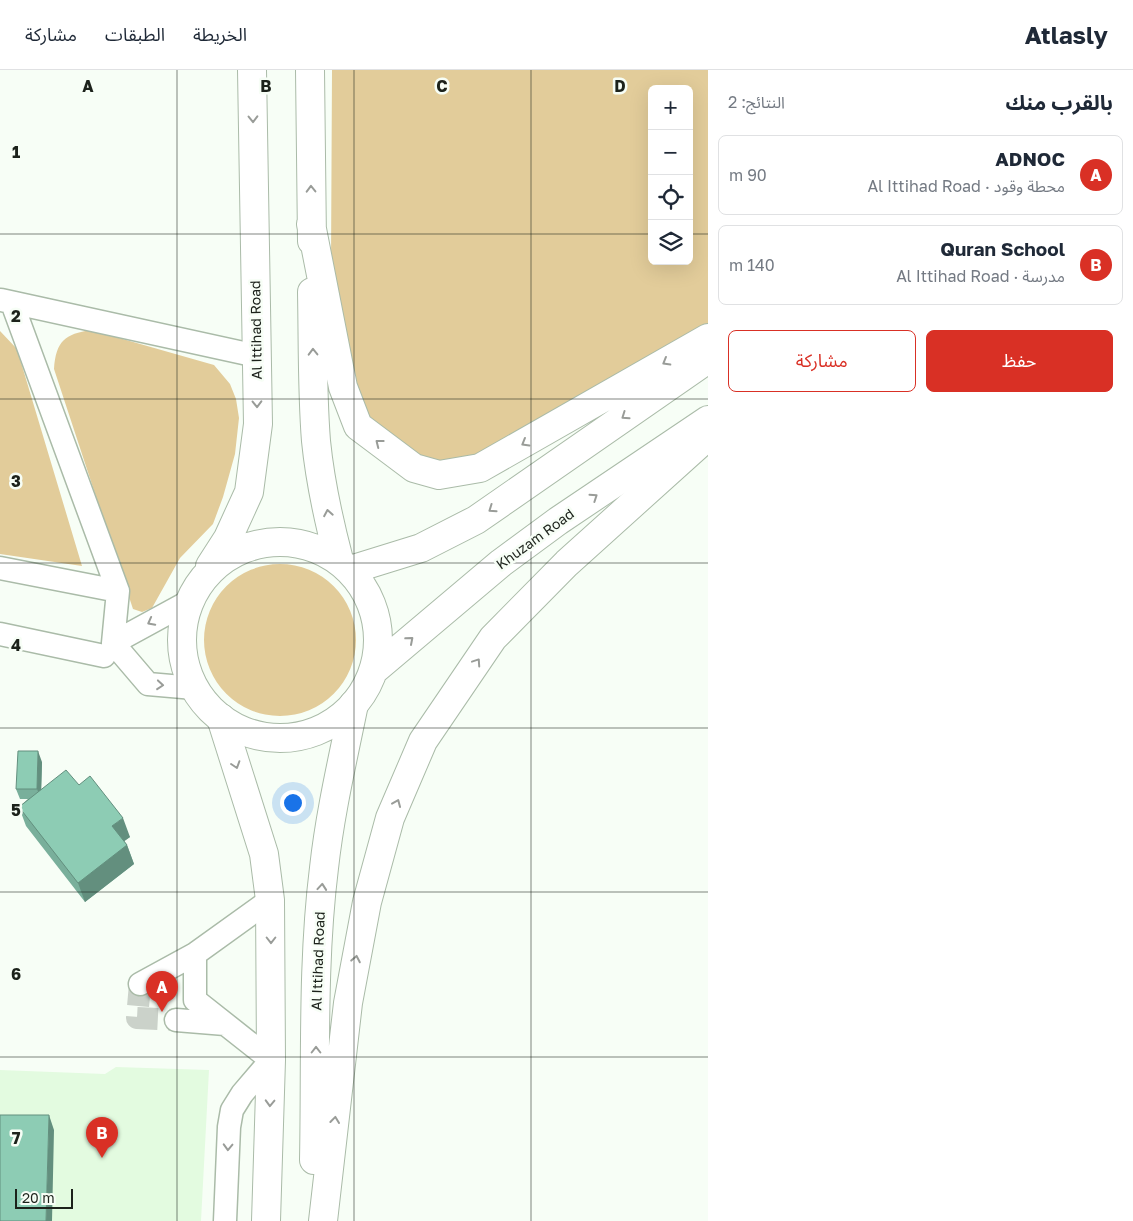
<!DOCTYPE html>
<html lang="ar">
<meta charset="utf-8">
<style>
body{margin:0;font-family:"Golos Text","Noto Sans Arabic",sans-serif;background:#f6f6f7;color:#1f2937;direction:rtl}
.controls{position:absolute;right:15px;top:15px;display:grid;overflow:hidden;border-radius:8px;box-shadow:0 5px 20px #0002}
.controls button{width:45px;height:45px;display:grid;place-items:center;padding:0;border:0;border-bottom:1px solid #e0e1e3;background:#fff;color:#1f2937;font:25px sans-serif}
.scale{position:absolute;left:15px;bottom:12px;width:58px;box-sizing:border-box;padding-left:5px;border:2px solid #1c221b;border-top:0;font-size:14px;line-height:18px;white-space:nowrap;color:#1c221b;-webkit-text-stroke:4px #f7fef6;paint-order:stroke}
.you{position:absolute;left:292px;top:732px;width:18px;height:18px;margin:-12px;border:4px solid #fff;border-radius:50%;background:#1a73e8;box-shadow:0 0 0 8px #1a73e833}
.badge{display:grid;place-items:center;width:32px;height:32px;border-radius:50%;background:#d93025;color:#fff;font-size:16px;font-weight:700}
.pin{position:absolute;translate:-50% -41px;filter:drop-shadow(0 1px 2px #0008)}
.pin::after{content:'';position:absolute;top:26px;width:18px;height:15px;background:inherit;clip-path:polygon(0 0,100% 0,50% 100%)}
.list{margin:0;padding:0;list-style:none}
h2{display:flex;justify-content:space-between;align-items:center;height:65px;margin:0;padding:0 20px;font-size:21px}
h2 small{font-size:16px;font-weight:400;color:#747a83}
.list li{display:grid;grid-template-columns:32px 1fr auto;gap:15px;align-items:center;box-sizing:border-box;height:80px;margin:0 10px 10px;padding:0 10px;border:1px solid #e0e1e3;border-radius:8px}
.list b{display:block;font-size:19px;white-space:nowrap}
.list p{margin:0;font-size:16px;white-space:nowrap;color:#747a83}
.list em{font-size:16px;font-style:normal;color:#747a83}
.actions{display:flex;gap:10px;padding:15px 20px}
.actions a{flex:1;padding:11px 0;border:1px solid #d93025;border-radius:8px;text-align:center;font-size:18px;color:#d93025}
.actions .main{background:#d93025;color:#fff}
.icon{flex:none;width:28px;height:28px;fill:none;stroke:currentColor;stroke-width:2;stroke-linecap:round;stroke-linejoin:round}
.map{position:relative;flex:none;width:708px;height:1151px;overflow:hidden;direction:ltr}
header{display:flex;align-items:center;gap:30px;box-sizing:border-box;height:70px;padding:0 25px;background:#fff;border-bottom:1px solid #e0e1e3}
header strong{font-size:24px}
nav{display:flex;gap:28px;margin-inline-start:auto;font-size:18px}
main{display:flex}
aside{flex:1;background:#fff}
.map>svg:first-child{display:block}
.built{fill:#e3fbe0}
.green{fill:#e2cc9a;fill-rule:evenodd}
.lines{fill:none;stroke-linecap:round;stroke-linejoin:round}
.minor-tunnel{stroke:#cbd2ca;stroke-width:22;stroke-dasharray:22 11;stroke-linecap:butt}
.minor-casing{stroke:#aabba8;stroke-width:25}
.major-casing{stroke:#aabba8;stroke-width:30}
.highway-casing{stroke:#aabba8;stroke-width:30}
.minor{stroke:#fff;stroke-width:22}
.major{stroke:#fff;stroke-width:28}
.highway{stroke:#fff;stroke-width:28}
.wall{fill:#79af9b}
.shaded-wall{fill:#638f7e}
.building{fill:#8dccb4;stroke:#638f7e}
.oneway{stroke:#999c98}
.grid{fill:none;stroke:#1c221b;stroke-width:1;stroke-opacity:0.55}
.labels{text-anchor:middle;stroke-width:5;stroke-linejoin:round;paint-order:stroke}
.street-label{font-size:14px;fill:#1c221b;stroke:#f7fef6}
.grid-label{font-size:16px;text-anchor:middle;font-weight:bold;fill:#1c221b;stroke:#f7fef6;stroke-width:5;stroke-linejoin:round;paint-order:stroke}
</style>
<header>
<strong>Atlasly</strong>
<nav><a>الخريطة</a><a>الطبقات</a><a>مشاركة</a></nav>
</header>
<main>
<aside>
<h2>بالقرب منك<small>النتائج: 2</small></h2>
<ul class="list">
<li><span class="badge">A</span><div><b>ADNOC</b><p>محطة وقود · Al Ittihad Road</p></div><em>90 m</em></li>
<li><span class="badge">B</span><div><b>Quran School</b><p>مدرسة · Al Ittihad Road</p></div><em>140 m</em></li>
</ul>
<div class="actions"><a class="main">حفظ</a><a>مشاركة</a></div>
</aside>
<div class="map">
<svg width="708" height="1151" viewBox="0 0 708 1151">
<rect width="100%" height="100%" fill="#f7fef6"/>
<path class="built" d="M116 997 209 1000 201 1151H0V1000L105 1004Z"/>
<path class="green" d="M332 0H708V254L497 391 466 404 368 371 331 194ZM652 19H689V191H652Z
M91 260 214 295 230 314 236 329 239 348 235 384 223 427 213 454 180 488 152 538 142 542 133 539 54 299C56 271 65 264 91 260Z
M0 261 17 279 82 496 0 484Z
M204 570a76 76 0 1 1 152 0a76 76 0 1 1-152 0Z"/>
<g class="lines">
<path class="minor-tunnel" d="M140 914 137 948 176 950"/>
<g class="minor-casing">
<path id="minor" d="M1 230 257 286
M12 233 118 521 113 573 148 614 194 618
M0 498 118 521
M0 564 104 586
M113 573 190 531
M195 884V930L271 990 242 1024 232 1040 229 1057 225 1151
M140 914 195 884 270 830
M176 950 225 954"/>
</g>
<g class="major-casing">
<path id="major" d="M310 0 312 171
M311 154 343 317 358 356 414 398 439 405 480 398 708 268
M312 222C313 271 312 321 316 371 320 411 329 452 339 490
M182 570a98 98 0 1 1 196 0a98 98 0 1 1-196 0Z
M210 496 228 468 249 422 258 354 252 0
M350 500 421 478 476 450 708 289
M373 601 501 493 558 451 708 350"/>
</g>
<g class="highway-casing">
<path id="highway" d="M221 648 264 784 270 830 271 990 266 1151
M314 1090C316 992 312 894 324 798 330 743 343 688 354 634
M323 1151 348 933 367 832 390 748 423 671 493 568 567 493 708 366"/>
</g>
<use href="#minor" class="minor"/>
<use href="#major" class="major"/>
<use href="#highway" class="highway"/>
</g>
<path class="wall" d="M42 692 41 719 79 715 130 767 124 771 127 775 134 794 85 832 26 756 19 737 28 729H20L16 719Z"/>
<path class="shaded-wall" d="M38 681 42 692 41 729 37 719Z
M123 748 130 767 119 775 112 756Z
M127 775 134 794 85 832 78 813Z
M49 1045 54 1060 52 1151H46Z"/>
<path class="building" d="M18 681H38L37 719H16Z
M66 700 79 715 90 706 123 748 112 756 127 775 78 813 19 737Z
M0 1045H49L46 1151H0Z"/>
<defs><path id="oneway-chevron" d="M-2-3.5L2.5 0L-2 3.5" fill="none" stroke-width="1.6" stroke-linecap="round" stroke-linejoin="round" transform="scale(1.25)"/></defs>
<g class="oneway">
<use href="#oneway-chevron" transform="translate(253 49) rotate(89)"/>
<use href="#oneway-chevron" transform="translate(311 119) rotate(-91)"/>
<use href="#oneway-chevron" transform="translate(313 282) rotate(-91)"/>
<use href="#oneway-chevron" transform="translate(666 292) rotate(150)"/>
<use href="#oneway-chevron" transform="translate(257 334) rotate(89)"/>
<use href="#oneway-chevron" transform="translate(625 346) rotate(145)"/>
<use href="#oneway-chevron" transform="translate(379 373) rotate(-142)"/>
<use href="#oneway-chevron" transform="translate(525 373) rotate(150)"/>
<use href="#oneway-chevron" transform="translate(594 427) rotate(-34)"/>
<use href="#oneway-chevron" transform="translate(492 439) rotate(145)"/>
<use href="#oneway-chevron" transform="translate(328 443) rotate(-100)"/>
<use href="#oneway-chevron" transform="translate(151 552) rotate(152)"/>
<use href="#oneway-chevron" transform="translate(410 570) rotate(-41)"/>
<use href="#oneway-chevron" transform="translate(477 592) rotate(-56)"/>
<use href="#oneway-chevron" transform="translate(160 615) rotate(5)"/>
<use href="#oneway-chevron" transform="translate(236 695) rotate(72)"/>
<use href="#oneway-chevron" transform="translate(397 733) rotate(-67)"/>
<use href="#oneway-chevron" transform="translate(322 817) rotate(-85)"/>
<use href="#oneway-chevron" transform="translate(271 870) rotate(90)"/>
<use href="#oneway-chevron" transform="translate(356 889) rotate(-79)"/>
<use href="#oneway-chevron" transform="translate(316 980) rotate(-90)"/>
<use href="#oneway-chevron" transform="translate(270 1033) rotate(92)"/>
<use href="#oneway-chevron" transform="translate(335 1050) rotate(-83)"/>
<use href="#oneway-chevron" transform="translate(228 1077) rotate(92)"/>
</g>
<path class="grid" d="M177 0V1151M354 0V1151M531 0V1151M0 164H652M689 164H708M0 329H708M0 493H708M0 658H708M0 822H708M0 987H708"/>
<g class="labels">
<g class="street-label">
<text transform="translate(256 260) rotate(-91)" y="5">Al Ittihad Road</text>
<text transform="translate(535 469) rotate(-36)" y="5">Khuzam Road</text>
<text transform="translate(318 891) rotate(-88)" y="5">Al Ittihad Road</text>
</g>
</g>
<g class="grid-label">
<text x="88" y="22">A</text>
<text x="266" y="22">B</text>
<text x="442" y="22">C</text>
<text x="620" y="22">D</text>
<text x="16" y="88">1</text>
<text x="16" y="252">2</text>
<text x="16" y="417">3</text>
<text x="16" y="581">4</text>
<text x="16" y="746">5</text>
<text x="16" y="910">6</text>
<text x="16" y="1074">7</text>
</g>
</svg>
<div class="controls">
<button>+</button>
<button>−</button>
<button><svg class="icon" aria-label="locate" viewBox="0 0 24 24"><circle cx="12" cy="12" r="6"/><path d="M12 2v4M12 18v4M2 12h4M18 12h4"/></svg></button>
<button><svg class="icon" aria-label="layers" viewBox="0 0 24 24"><path d="M12 4l9 5-9 5-9-5zM3 14l9 5 9-5"/></svg></button>
</div>
<div class="scale">20 m</div>
<div class="you"></div>
<div class="pin badge" style="left:162px;top:942px">A</div>
<div class="pin badge" style="left:102px;top:1088px">B</div>
</div>
</main>
